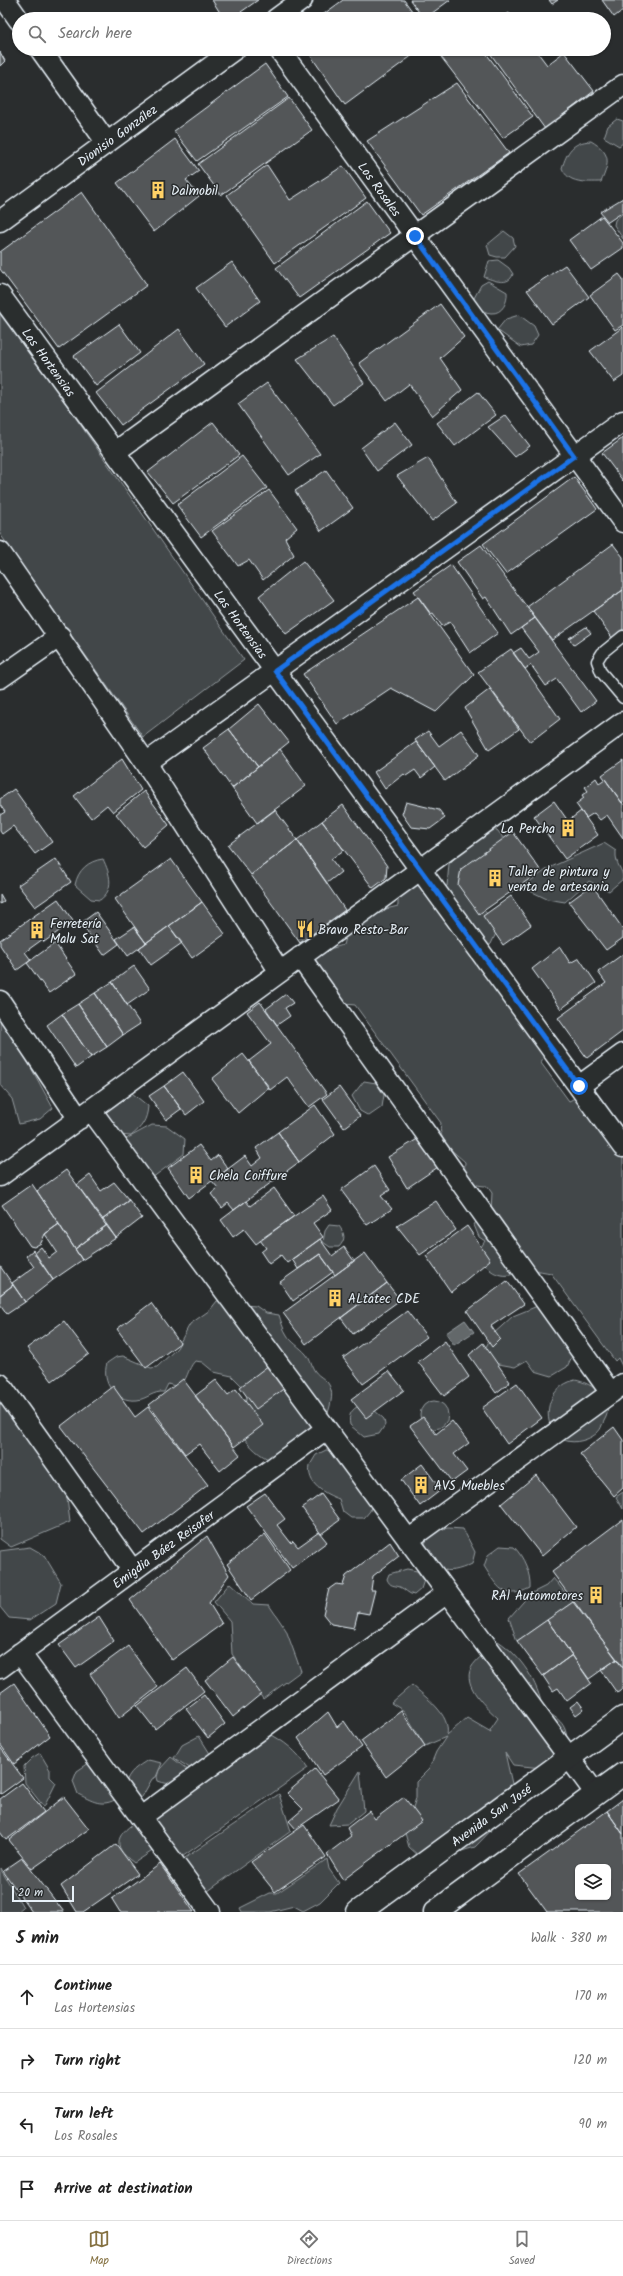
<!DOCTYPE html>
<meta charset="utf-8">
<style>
body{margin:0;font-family:Kalam,sans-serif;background:#f2f2f2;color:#222}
.controls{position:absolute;right:12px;bottom:12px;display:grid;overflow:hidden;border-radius:6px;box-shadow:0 1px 3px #0004}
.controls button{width:36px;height:36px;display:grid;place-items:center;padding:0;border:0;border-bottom:1px solid #e0e0e0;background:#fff;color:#222;font:20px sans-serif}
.scale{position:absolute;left:12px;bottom:10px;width:62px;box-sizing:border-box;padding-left:4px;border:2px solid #e8f1f8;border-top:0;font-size:11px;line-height:14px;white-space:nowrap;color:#e8f1f8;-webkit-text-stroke:3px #2a2d2e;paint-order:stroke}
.stop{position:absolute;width:12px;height:12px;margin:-9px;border:3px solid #1a73e8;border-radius:50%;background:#fff}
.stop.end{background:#1a73e8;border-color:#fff;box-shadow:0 1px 4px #0008}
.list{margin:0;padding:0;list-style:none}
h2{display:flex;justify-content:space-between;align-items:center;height:52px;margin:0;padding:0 16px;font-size:17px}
h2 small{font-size:13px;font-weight:400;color:#767676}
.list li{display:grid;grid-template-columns:26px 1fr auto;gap:12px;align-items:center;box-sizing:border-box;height:64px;padding:0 16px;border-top:1px solid #e0e0e0}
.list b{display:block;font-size:15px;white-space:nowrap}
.list p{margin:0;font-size:13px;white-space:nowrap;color:#767676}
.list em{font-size:13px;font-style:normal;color:#767676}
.icon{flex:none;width:22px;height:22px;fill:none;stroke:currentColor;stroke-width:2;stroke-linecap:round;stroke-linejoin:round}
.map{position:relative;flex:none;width:623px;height:1912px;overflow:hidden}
.search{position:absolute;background:#fff;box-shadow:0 1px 3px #0004;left:12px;right:12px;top:12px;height:44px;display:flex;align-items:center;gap:10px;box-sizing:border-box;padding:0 14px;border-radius:22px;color:#767676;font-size:15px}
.sheet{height:308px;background:#fff}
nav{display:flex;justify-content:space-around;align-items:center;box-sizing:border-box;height:56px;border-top:1px solid #e0e0e0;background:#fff;font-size:11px;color:#767676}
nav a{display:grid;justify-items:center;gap:2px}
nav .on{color:#857141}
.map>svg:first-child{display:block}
.green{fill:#424648;stroke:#959ca0}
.water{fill:#63686b;stroke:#989fa3}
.building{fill:#535759;stroke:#e8f1f8;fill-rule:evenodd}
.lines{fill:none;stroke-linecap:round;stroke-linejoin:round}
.service-casing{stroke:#e8f1f8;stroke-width:13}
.minor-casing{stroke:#e8f1f8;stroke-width:23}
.tertiary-casing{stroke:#e8f1f8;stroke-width:25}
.service{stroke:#2a2d2e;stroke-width:10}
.minor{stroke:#2a2d2e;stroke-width:20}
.tertiary{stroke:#2a2d2e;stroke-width:22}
.route{stroke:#1a73e8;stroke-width:5}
.labels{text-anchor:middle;stroke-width:3;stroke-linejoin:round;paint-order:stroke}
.street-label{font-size:13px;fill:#e8f1f8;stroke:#2a2d2e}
.poi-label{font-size:13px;fill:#e8f1f8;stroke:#2a2d2e;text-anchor:start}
</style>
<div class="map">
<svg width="623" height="1912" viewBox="0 0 623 1912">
<rect width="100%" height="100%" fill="#2a2d2e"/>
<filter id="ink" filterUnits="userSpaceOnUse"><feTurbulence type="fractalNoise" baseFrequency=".025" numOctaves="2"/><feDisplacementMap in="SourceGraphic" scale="8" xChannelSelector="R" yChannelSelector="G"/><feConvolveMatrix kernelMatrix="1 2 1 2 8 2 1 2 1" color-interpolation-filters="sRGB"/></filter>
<g filter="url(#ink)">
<path class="green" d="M617 119 623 121V143L619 146 604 137 608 126Z
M591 141C611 153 610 162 601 182 586 182 568 184 562 168 567 152 572 142 591 141Z
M623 213V239L614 225 615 220Z
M504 231 513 238 515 246 505 257H497L490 255 487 245Z
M498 260 509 268 513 274C509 287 493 280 484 277L489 261Z
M488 281 507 292C508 301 503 314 491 313 486 313 480 309 475 307L473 300 481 285Z
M0 309 244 660 143 737 0 534Z
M519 315 534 326 538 335 531 345 521 347 497 330 506 319Z
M484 830H497L502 836 503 845 472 897 490 917 497 931 491 944 484 949 544 1054 541 1063 569 1101 581 1095 623 1139V1368L618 1358 615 1361 551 1273C545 1272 538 1270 532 1271 524 1271 517 1274 510 1275 493 1278 481 1264 479 1250L485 1241 479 1237 474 1225 480 1215 491 1211 492 1193 487 1186C470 1186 463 1178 465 1162 454 1152 437 1141 441 1123L355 1005 345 1004 310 955 325 946 333 948 343 945 347 930 379 911 382 913 386 909 398 906V894L414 877 443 888 447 886 449 864C460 853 471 841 484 830Z
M604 843 616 851C615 866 623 868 623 879L609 891 589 881 565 902 547 899 522 887 549 868Z
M103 859C110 874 115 889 100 900L91 899 75 885C78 870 88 861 103 859Z
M0 1018 12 1033 53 1108 40 1119 19 1124 12 1099 0 1085Z
M364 1081 376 1083 384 1095 382 1107 369 1116 360 1111 352 1096Z
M127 1089 148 1106C147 1120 142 1127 131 1136L117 1135 97 1110Z
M152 1125 167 1126 185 1139 184 1154 152 1178 126 1146V1139Z
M329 1225 339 1226C345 1234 346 1239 339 1247H330L323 1242 325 1231Z
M226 1300 244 1305 256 1306 266 1313 279 1315C281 1321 283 1329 287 1335 291 1342 300 1347 306 1354 310 1358 311 1365 314 1370 320 1379 328 1378 331 1390 336 1405 311 1458 296 1463 277 1470 246 1449 241 1430 238 1419 246 1403 248 1392L232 1376 214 1372 202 1362 195 1361C187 1369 188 1381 178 1387L168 1384 164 1392C153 1391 147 1399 137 1400 115 1402 101 1383 107 1363L116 1357 123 1356 151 1368 157 1367 177 1348 190 1324 210 1310 217 1301Z
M540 1305 574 1352 567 1367 552 1376 535 1371 527 1360 515 1367 493 1363 485 1349 492 1335 513 1316Z
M575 1380C592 1383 614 1398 606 1417 605 1420 603 1422 602 1425 600 1432 594 1436 587 1439 543 1456 533 1390 575 1380Z
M0 1397 66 1491 70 1522 11 1547 0 1539Z
M420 1415a14 14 0 1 1 28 0a14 14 0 1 1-28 0Z
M361 1405 373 1409 384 1419 385 1425 379 1434 364 1437 350 1425C348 1415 351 1409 361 1405Z
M326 1450H331L372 1503 370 1511 364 1518H351L343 1512 339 1499C325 1494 306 1484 310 1465L316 1455Z
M623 1492V1509L616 1497Z
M448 1528 463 1529 475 1552 472 1564C445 1577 433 1571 425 1543L433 1531Z
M500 1546 514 1547C524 1557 531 1574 530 1588 504 1601 497 1587 484 1566L488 1555Z
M30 1547 44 1555 61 1583 56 1603 30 1620 9 1618 0 1607V1551Z
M407 1569 417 1571 424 1580 421 1589 414 1595C408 1594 405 1589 400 1587 394 1585 390 1587 387 1579L389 1574Z
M553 1578 573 1602 517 1641 509 1618 530 1594 546 1586Z
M230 1583 253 1604 269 1605 286 1630 301 1671 263 1699 232 1654 230 1621 214 1602Z
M498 1641C521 1656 538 1682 543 1710 560 1719 568 1725 567 1746L542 1768 513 1765 505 1753 513 1788 502 1819 475 1847 445 1856 420 1857 409 1847 405 1833 416 1798V1782L429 1769 436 1752 446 1737 425 1746 404 1711 391 1703 412 1685C426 1698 451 1714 447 1735L467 1718 491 1732 490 1730 498 1718C487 1708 462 1686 471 1668 476 1659 490 1649 498 1641Z
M266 1732C284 1741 297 1751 308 1768L179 1859 143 1818Z
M199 1736 214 1760 196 1772 174 1758 182 1745Z
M40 1753 50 1770V1777L56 1783 44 1807 25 1783 24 1766 32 1758Z
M171 1757 188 1770 187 1776C176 1783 171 1786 158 1781L157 1777 159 1770Z
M95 1759 122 1796C103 1808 96 1803 78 1794L73 1781 77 1771Z
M148 1760 162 1763 156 1777 152 1779 142 1797 133 1799 125 1785C129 1771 137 1767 148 1760Z
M360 1771 364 1811 348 1824 329 1825 337 1808Z
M279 1794 291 1831 204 1894 179 1862Z
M139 1820 160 1846 134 1863C109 1845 118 1833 139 1820Z
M327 1859 329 1869 339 1883 320 1902 303 1911 294 1906 270 1912H242L240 1908 270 1893H277Z
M0 1868 23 1907 17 1912H0Z"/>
<path class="water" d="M465 1320 474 1332 454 1345 446 1333Z"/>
<path class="building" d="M212 0H258L231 19H224Z
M343 0H404L418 19H317Z
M410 0H450L424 19Z
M549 0H558L552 4Z
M602 0H623V10L614 17Z
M509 13 513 19H499Z
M306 49H421L345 105Z
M435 49H483L533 117 503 138Z
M487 49H535L547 65 564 52 594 91 545 129Z
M0 52 5 61 0 66Z
M265 64 288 97 197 161 174 131Z
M457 83 509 153 421 215 367 141Z
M289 98 312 130 221 195 198 164Z
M175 139 199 171 186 180 199 196 154 232 117 183Z
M267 165 290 200 343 166 366 198 275 263 227 195Z
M82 192 147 285 59 349 0 269V252Z
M623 198V212L608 222 600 212Z
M367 201 390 233 299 298 276 268Z
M602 216 623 243V248L591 270 569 240Z
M232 262 260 301 225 327 196 288Z
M565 265 589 297 552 324 527 290Z
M619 274 623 279V325L615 330 590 295Z
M440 304 464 337 440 358 462 390 432 416 409 384 387 401 359 363Z
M119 324 140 353 96 386 74 356Z
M623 327V376L614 382 590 351Z
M179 329 204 364 121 425 96 393Z
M333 337 364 383 333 405 297 359Z
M267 383 320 454 289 475 238 404Z
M478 392 496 415 455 446 437 423Z
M506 415 530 446 515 457 488 427Z
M213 422 239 455 173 503 148 472Z
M395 422 412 445 377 471 361 448Z
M623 438V481L602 453Z
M242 456 267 488 201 537 177 505Z
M428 458 457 503 432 521 397 476Z
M326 470 353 508 321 531 295 491Z
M574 477 597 509 506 574 483 544Z
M269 490 297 528 285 538 294 555 263 580 249 560 238 566 212 531Z
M613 544 623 557V590L552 640 527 607Z
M481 545 535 618 511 635 486 597 483 599 457 562Z
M303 561 334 600 286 634 259 596Z
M451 565 498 633 470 653 450 622 442 626 433 613 431 614 414 591Z
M623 590V632L613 639 593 611Z
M418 597 474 675 436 712 391 688 337 724 303 674Z
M535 618 596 701 581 712 557 679 546 686 531 665 525 669 513 653 521 648 529 659 539 652 521 628Z
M586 627 591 633 574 645 569 638Z
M511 649 560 719 530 742 478 672Z
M490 689 519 729 489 750 465 708Z
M259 704 289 742 258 767 229 729Z
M229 729 258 767 232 788 203 748Z
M461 730 479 755 445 781 415 740 428 731 439 746Z
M416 742 435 767 421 778 415 770 406 776 404 774 385 789 374 772Z
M280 749 306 786 257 823 232 788Z
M122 759 141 790 113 812 107 805 91 818 74 796Z
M623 760V802L622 803 602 775Z
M596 778 599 783 605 779 623 804V838L607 815 600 820 594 813 586 818 576 804 584 798 582 795 588 791 585 787Z
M14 789 52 842 35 854 13 826 2 834 0 831V815L5 812 0 805V799Z
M144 791 169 825 143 847 116 814Z
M554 801 568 821 581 811 598 835 565 859 534 816Z
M406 802 439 810 445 818 430 829 411 827 402 814Z
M343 805 387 866 386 878 373 888 322 821Z
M275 810 297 840 251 875 228 845Z
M322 821 344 850 331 859 341 872 327 883 297 840Z
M513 832 541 871 479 914 458 885 461 869Z
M297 840 345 910 300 943 251 875Z
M56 859 71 882 35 907 18 885Z
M171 859 202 902 146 943 115 899Z
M592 885 623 929V938L606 950 569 902Z
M0 894 4 901 0 904Z
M511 896 531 925 503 945 483 916Z
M58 899 73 921 44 942 43 939 25 952 31 960 17 970 0 945V940Z
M202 902 225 934 192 958 169 926Z
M96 912 119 944 104 955 81 923Z
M169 926 182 943 151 965 139 948Z
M134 927 146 943 128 956 116 939Z
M55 943 76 974 49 993 27 963Z
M560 947 570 963 579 958 596 983 561 1009 532 969Z
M623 954V1031L587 1058 558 1018 606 983 598 972Z
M134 966 150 989 127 1005 112 982Z
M112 982 140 1024 123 1035 95 993Z
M95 993 123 1035 107 1047 78 1004Z
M286 994 293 1003 285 1008 290 1016 277 1025 266 1009Z
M260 1002 327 1094 309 1107 287 1077 270 1090 249 1061 271 1044 247 1012Z
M78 1004 107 1047 91 1057 62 1014Z
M62 1014 91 1057 76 1068 47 1025Z
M243 1054 269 1087 238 1113 212 1079Z
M183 1072 204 1101 186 1115 164 1086Z
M164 1086 181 1109 166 1120 149 1096Z
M339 1087 360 1116 344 1128 323 1099Z
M315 1105 335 1134 299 1162 278 1132Z
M278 1132 299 1162 234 1210 228 1203 222 1208 211 1194 218 1188 212 1181 245 1156 252 1166 262 1158 256 1148Z
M424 1135 444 1163 407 1188 388 1157Z
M199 1145 211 1161 218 1155 228 1169 189 1198 168 1168Z
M374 1166 390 1190 381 1196 392 1209 367 1225 341 1190Z
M66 1170 107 1225 75 1249 37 1191Z
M90 1175 101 1191 114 1182 129 1200 102 1220 77 1185Z
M32 1184 59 1224 45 1234 41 1243 34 1247 30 1246 2 1205Z
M274 1188 294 1216 256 1244 244 1229 233 1237 221 1220 246 1201 250 1206Z
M323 1196 332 1210 313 1223 323 1237 287 1263 281 1255 269 1264 261 1252 266 1248 260 1240Z
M129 1200 142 1218 116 1238 102 1220Z
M436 1201 456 1230 420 1255 397 1226Z
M59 1224 82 1260 53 1280 34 1253 41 1247 49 1258 57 1252 45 1234Z
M107 1225 116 1238 82 1260 75 1249Z
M467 1226 490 1260 451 1292 426 1256Z
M320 1239 332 1256 344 1247 354 1261 335 1275 320 1254 298 1269 292 1259Z
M33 1250 53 1280 25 1302 12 1283 34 1267 26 1256Z
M365 1253 387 1283 306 1344 283 1313Z
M320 1254 333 1272 293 1301 280 1282Z
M0 1266 13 1285 0 1295Z
M507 1281 524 1304 491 1326 500 1339 492 1347 467 1311Z
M387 1283 400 1300 353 1334 341 1318Z
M13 1285 25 1302 7 1314 0 1304V1295Z
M151 1303 180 1343 146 1368 117 1329Z
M407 1311 427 1337 363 1384 343 1358Z
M64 1321 89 1354 52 1381 27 1348Z
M445 1341 469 1377 444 1396 418 1362Z
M483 1343 510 1382 496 1393 469 1355Z
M269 1365 286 1387 256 1409 240 1387Z
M389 1371 404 1390 366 1418 351 1399Z
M183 1379 240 1455 220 1471 199 1444 185 1454 149 1405Z
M216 1380 228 1395 236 1389 263 1425 234 1447 195 1396Z
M517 1383 542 1418 507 1444 482 1408Z
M113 1386 135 1417 148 1407 208 1485 144 1534 61 1426Z
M423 1417 436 1434 452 1421 469 1443 454 1454 467 1471 452 1482 410 1426Z
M614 1427 623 1440V1488L614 1496 580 1454Z
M422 1464 441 1490 420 1506 401 1480Z
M536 1475 576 1527 542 1556 501 1504Z
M265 1493 285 1519 277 1525 291 1543 293 1541 298 1547 319 1532 327 1542 292 1568 246 1506Z
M321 1494 340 1520 321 1534 302 1508Z
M623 1519V1668L552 1572Z
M265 1534 290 1570 251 1600 227 1564Z
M207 1536 229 1575 209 1603 222 1624 172 1660 130 1600Z
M390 1542 399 1556 373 1576 371 1590H375L369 1614 358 1612 354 1628 331 1624 323 1614 329 1589 336 1584 343 1585 346 1576Z
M573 1602 617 1659 589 1679 547 1620Z
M99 1617 114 1641 76 1668 59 1645Z
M547 1620 572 1655 543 1676 517 1641Z
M128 1646 158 1687 119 1718 90 1674Z
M572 1655 591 1683 567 1701 558 1688 553 1691 543 1676Z
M233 1657 261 1694 233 1717 205 1680Z
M617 1659 623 1668V1689L617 1693 601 1670Z
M187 1668 204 1691 155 1729 137 1706Z
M14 1683 50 1736 14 1764 0 1744V1693Z
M204 1695 225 1724 208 1738 186 1709Z
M578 1701 584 1709 576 1715 570 1707Z
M401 1711 425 1746 386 1777 361 1741Z
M328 1712 337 1727 344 1721 362 1747 323 1775 298 1738Z
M0 1747 23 1778 1 1794 0 1793Z
M315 1769 339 1799 296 1829 289 1821 303 1809 287 1793Z
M22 1783 44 1812 6 1840 0 1832V1799Z
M64 1797 89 1829 32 1869 9 1840Z
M404 1797 422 1821 343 1880 327 1854 351 1836 347 1828 369 1811 375 1819Z
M623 1799V1834L607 1811Z
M607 1811 623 1834V1912H547L519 1874ZM578 1867H608V1897H578Z
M304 1825 326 1857 275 1892 251 1862Z
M116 1844 138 1874 83 1912H77L61 1886Z
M22 1858 64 1912H32L3 1871Z
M160 1864 194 1912H120L112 1899Z"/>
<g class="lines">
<g class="service-casing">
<path id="service" d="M623 636 602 653 597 661 601 672 623 698"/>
</g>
<g class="minor-casing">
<path id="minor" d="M5 0 19 20
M276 19 302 0
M40 49 107 143
M279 49 623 522
M0 221 235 49
M0 295 623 1147
M115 452 623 85
M0 552 146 763 280 972
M0 678 60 636
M146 763 623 421
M300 957 611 1393
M0 1001 79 1119
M579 1086 623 1054
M91 1110 596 1794
M0 1176 623 722
M0 1384 133 1571
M408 1540 623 1384
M20 1653 210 1912
M0 1668 326 1429
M141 1817 447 1593"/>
</g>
<g class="tertiary-casing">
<path id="tertiary" d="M358 1912 623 1718
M435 1912 623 1774"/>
</g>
<use href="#service" class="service"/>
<use href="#minor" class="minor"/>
<use href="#tertiary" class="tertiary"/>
</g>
</g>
<g class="lines" filter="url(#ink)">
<path class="route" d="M415 236 574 456 275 671 579 1086"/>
</g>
<defs>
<g id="building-bare" transform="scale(1.38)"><path d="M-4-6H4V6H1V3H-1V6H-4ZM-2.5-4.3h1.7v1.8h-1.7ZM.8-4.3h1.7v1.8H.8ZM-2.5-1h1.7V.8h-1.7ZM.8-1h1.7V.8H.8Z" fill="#ffd166" stroke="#2a2d2e" stroke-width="2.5" paint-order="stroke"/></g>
<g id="restaurant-bare" transform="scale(1.38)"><path d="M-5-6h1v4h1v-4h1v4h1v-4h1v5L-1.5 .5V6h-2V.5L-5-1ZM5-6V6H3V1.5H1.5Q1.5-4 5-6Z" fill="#ffd166" stroke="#2a2d2e" stroke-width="2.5" paint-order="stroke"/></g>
</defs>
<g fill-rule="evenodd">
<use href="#building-bare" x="158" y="190"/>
<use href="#building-bare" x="568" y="828"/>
<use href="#building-bare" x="495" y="878"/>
<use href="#restaurant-bare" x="305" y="929"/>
<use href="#building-bare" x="37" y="930"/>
<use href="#building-bare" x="196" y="1175"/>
<use href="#building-bare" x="335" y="1298"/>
<use href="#building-bare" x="421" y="1485"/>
<use href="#building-bare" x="596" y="1595"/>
</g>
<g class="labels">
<g class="street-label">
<text transform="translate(117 135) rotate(-36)" y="5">Dionisio González</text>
<text transform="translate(380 189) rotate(54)" y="5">Los Rosales</text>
<text transform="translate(49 362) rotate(54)" y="5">Las Hortensias</text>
<text transform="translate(241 624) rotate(54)" y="5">Las Hortensias</text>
<text transform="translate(163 1549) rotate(-36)" y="5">Emigdia Báez Reisofer</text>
<text transform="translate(491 1815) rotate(-36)" y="5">Avenida San José</text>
</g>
<g class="poi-label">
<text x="171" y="195">Dalmobil</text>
<text x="555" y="833" text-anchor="end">La Percha</text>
<text x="508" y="876">Taller de pintura y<tspan x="508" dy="15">venta de artesania</tspan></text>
<text x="50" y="928">Ferretería<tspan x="50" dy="15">Malu Sat</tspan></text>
<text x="318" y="934">Bravo Resto-Bar</text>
<text x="209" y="1180">Chela Coiffure</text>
<text x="348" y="1303">ALtatec CDE</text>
<text x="434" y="1490">AVS Muebles</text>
<text x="583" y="1600" text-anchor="end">RAl Automotores</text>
</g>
</g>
</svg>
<div class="controls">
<button><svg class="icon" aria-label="layers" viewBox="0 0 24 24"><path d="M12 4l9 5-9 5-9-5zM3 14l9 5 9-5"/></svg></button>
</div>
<div class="scale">20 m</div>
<div class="stop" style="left:579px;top:1086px"></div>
<div class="stop end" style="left:415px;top:236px"></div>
<div class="search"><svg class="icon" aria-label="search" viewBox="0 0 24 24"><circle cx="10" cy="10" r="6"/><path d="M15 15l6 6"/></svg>Search here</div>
</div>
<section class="sheet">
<h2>5 min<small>Walk · 380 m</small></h2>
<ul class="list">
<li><svg class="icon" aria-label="ahead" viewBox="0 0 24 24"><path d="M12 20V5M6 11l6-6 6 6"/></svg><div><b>Continue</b><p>Las Hortensias</p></div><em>170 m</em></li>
<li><svg class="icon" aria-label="right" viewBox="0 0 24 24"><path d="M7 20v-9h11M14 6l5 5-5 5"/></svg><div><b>Turn right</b></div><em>120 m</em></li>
<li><svg class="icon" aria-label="left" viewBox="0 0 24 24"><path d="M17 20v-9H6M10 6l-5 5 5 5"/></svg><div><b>Turn left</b><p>Los Rosales</p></div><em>90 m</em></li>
<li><svg class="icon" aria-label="arrive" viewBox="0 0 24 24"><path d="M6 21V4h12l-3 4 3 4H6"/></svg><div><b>Arrive at destination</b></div></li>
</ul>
</section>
<nav>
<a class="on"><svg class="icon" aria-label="map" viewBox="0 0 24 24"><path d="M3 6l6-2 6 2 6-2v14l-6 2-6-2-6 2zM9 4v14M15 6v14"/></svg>Map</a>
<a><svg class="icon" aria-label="directions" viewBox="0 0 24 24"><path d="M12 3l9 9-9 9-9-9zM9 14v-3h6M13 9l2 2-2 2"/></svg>Directions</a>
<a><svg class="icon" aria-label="saved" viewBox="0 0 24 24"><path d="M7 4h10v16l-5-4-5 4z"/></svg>Saved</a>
</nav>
